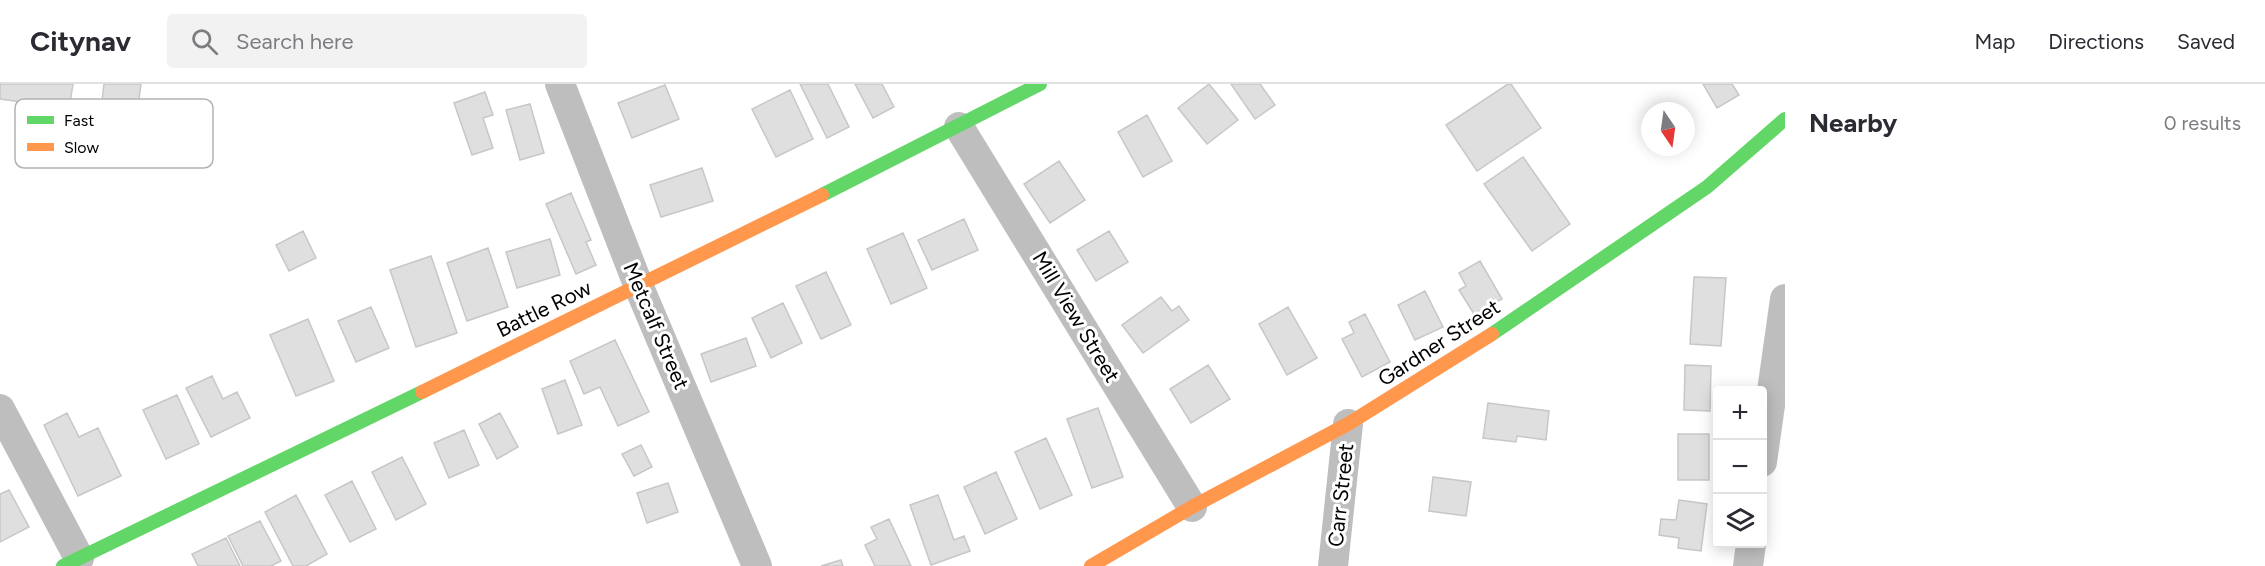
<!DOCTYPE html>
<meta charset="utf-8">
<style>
body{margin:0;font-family:Figtree,sans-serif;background:#f2f2f3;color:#2b2b33}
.controls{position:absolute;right:18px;bottom:18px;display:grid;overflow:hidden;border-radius:6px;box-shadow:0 3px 15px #0003}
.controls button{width:54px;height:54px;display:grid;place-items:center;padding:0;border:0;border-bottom:2px solid #e1e1e2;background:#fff;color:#2b2b33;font:30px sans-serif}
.compass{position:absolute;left:1641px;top:18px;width:54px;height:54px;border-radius:50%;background:#fff;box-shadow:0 3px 15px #0003;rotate:167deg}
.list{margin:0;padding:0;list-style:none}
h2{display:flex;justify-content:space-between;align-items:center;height:78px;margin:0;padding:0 24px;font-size:26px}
h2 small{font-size:20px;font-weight:400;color:#7c7c81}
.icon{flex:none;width:33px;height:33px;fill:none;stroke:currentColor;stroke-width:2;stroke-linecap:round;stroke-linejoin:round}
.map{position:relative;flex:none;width:1785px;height:482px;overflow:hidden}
header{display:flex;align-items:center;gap:36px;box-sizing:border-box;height:84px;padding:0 30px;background:#fff;border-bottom:2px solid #e1e1e2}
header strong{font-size:28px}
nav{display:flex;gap:33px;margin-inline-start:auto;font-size:21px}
.search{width:420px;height:54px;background:#f2f2f3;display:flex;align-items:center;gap:15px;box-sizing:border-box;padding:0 21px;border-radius:6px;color:#7c7c81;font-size:22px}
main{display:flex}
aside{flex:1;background:#fff}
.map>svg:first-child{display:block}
.building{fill:#dfdfdf;stroke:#c7c7c7;stroke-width:1.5}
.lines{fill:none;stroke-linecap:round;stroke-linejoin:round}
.street{stroke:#bebebe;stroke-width:30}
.fast{stroke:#63d668;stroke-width:14}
.slow{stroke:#ff974d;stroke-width:14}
.labels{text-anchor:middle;stroke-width:6;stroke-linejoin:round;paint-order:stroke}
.street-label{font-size:21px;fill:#000;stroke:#fff}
.key{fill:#fff;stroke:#b2b2b2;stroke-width:1.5}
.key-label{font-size:16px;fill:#000}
</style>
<header>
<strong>Citynav</strong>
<div class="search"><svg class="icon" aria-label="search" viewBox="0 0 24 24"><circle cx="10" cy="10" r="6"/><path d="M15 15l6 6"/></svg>Search here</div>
<nav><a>Map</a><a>Directions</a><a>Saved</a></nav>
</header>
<main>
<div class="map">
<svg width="1785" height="482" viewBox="0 0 1785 482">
<rect width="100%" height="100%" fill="#fff"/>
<path class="building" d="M0 0H73L69 25 0 15Z
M104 0H141L137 30 101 25Z
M800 0H828L849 43 827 54Z
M855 0H882L894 23 873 34Z
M1209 0 1238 36 1207 60 1178 24Z
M1231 0H1260L1275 21 1255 35Z
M1508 0H1511L1541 44 1477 87 1446 41Z
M1703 0H1732L1739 11 1717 24Z
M665 1 679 35 632 54 618 19Z
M790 6 813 55 776 73 752 25Z
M485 8 493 31 483 34 493 64 472 71 454 19Z
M530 20 544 69 520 76 506 26Z
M1147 31 1172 77 1143 93 1118 48Z
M1523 73 1570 140 1532 167 1484 100Z
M1059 77 1085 116 1050 139 1024 100Z
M702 84 713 117 661 133 650 101Z
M571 109 591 156 586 158 596 181 576 190 546 120Z
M964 135 978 166 932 186 918 156Z
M303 147 316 174 289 187 276 161Z
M1109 147 1128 178 1096 197 1077 166Z
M903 149 927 204 891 220 867 165Z
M550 155 560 191 517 204 506 168Z
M488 164 508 223 467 237 447 179Z
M431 172 457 249 416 263 390 186Z
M1480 177 1502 215 1474 230 1459 206 1466 202 1459 189Z
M826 188 851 241 821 255 796 202Z
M1694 193 1726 194 1721 262 1690 260Z
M1425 207 1443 243 1415 256 1398 221Z
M1161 213 1172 227 1179 222 1189 236 1143 269 1122 241Z
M783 219 802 259 771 274 752 234Z
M371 223 389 264 356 278 338 237Z
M1288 223 1317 274 1287 291 1259 240Z
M1365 230 1390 278 1362 293 1342 255 1354 249 1349 238Z
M308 235 334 297 296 312 270 251Z
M746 254 756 282 711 298 701 270Z
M615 256 649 328 618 342 600 303 584 310 570 277Z
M1208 281 1230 315 1191 339 1170 305Z
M1685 281 1711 282 1710 327 1684 326Z
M212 292 223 315 237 308 250 334 211 353 186 304Z
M565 296 582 341 558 350 542 305Z
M177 311 199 360 166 375 143 326Z
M1488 319 1549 327 1546 356 1517 352 1516 358 1483 354Z
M1098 324 1123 393 1092 404 1067 335Z
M67 329 79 353 98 344 121 392 78 412 44 341Z
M500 329 518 363 497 375 479 340Z
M464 346 479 381 449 394 434 359Z
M1678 350H1709V396H1678Z
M1046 354 1072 411 1040 425 1015 368Z
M641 361 652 383 634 392 622 370Z
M402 373 426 420 396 436 372 388Z
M996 388 1017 435 985 450 964 403Z
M1433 393 1471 398 1466 432 1429 427Z
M352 397 376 445 350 458 325 411Z
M668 399 678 428 647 439 637 409Z
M9 406 29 443 0 458V410Z
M296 411 327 470 306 482H293L265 428Z
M938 411 954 456 964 452 970 467 931 481 910 421Z
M1679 416 1707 420 1701 467 1678 464 1679 454 1659 451 1661 435 1676 436Z
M889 435 911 482H875L865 461 877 455 871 443Z
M260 437 281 477 271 482H243L228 452Z
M226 454 240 482H198L192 470Z
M841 476 843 482H821Z"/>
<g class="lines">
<path class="street" d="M560 0 639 203 757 482
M959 43 1192 423
M0 325 79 474
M1762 378 1785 215
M1333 482 1348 340
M1748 482 1751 460"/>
<path class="fast" d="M822 111 1040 0
M1492 250 1707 103 1785 35
M63 482 422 308"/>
<path class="slow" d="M422 308 822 111
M1091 482 1192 423 1348 340 1492 250"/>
</g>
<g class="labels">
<g class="street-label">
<text transform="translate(544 225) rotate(-26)" y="7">Battle Row</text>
<text transform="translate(1076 233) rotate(59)" y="7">Mill View Street</text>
<text transform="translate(656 242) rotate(67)" y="7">Metcalf Street</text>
<text transform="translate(1439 259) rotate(-33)" y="7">Gardner Street</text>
<text transform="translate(1341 411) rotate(-84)" y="7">Carr Street</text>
</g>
</g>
<rect x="15" y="15" width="198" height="69" rx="9" class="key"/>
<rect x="27" y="32" width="27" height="8" fill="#63d668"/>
<rect x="27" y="59" width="27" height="8" fill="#ff974d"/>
<g class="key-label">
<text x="64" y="42">Fast</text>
<text x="64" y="69">Slow</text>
</g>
</svg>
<div class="controls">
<button>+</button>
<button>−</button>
<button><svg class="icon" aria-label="layers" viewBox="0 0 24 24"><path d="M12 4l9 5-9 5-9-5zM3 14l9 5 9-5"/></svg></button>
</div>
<svg class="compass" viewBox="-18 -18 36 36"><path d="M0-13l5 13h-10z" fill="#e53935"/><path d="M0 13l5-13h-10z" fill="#7c7c81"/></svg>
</div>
<aside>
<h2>Nearby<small>0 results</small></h2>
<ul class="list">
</ul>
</aside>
</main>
